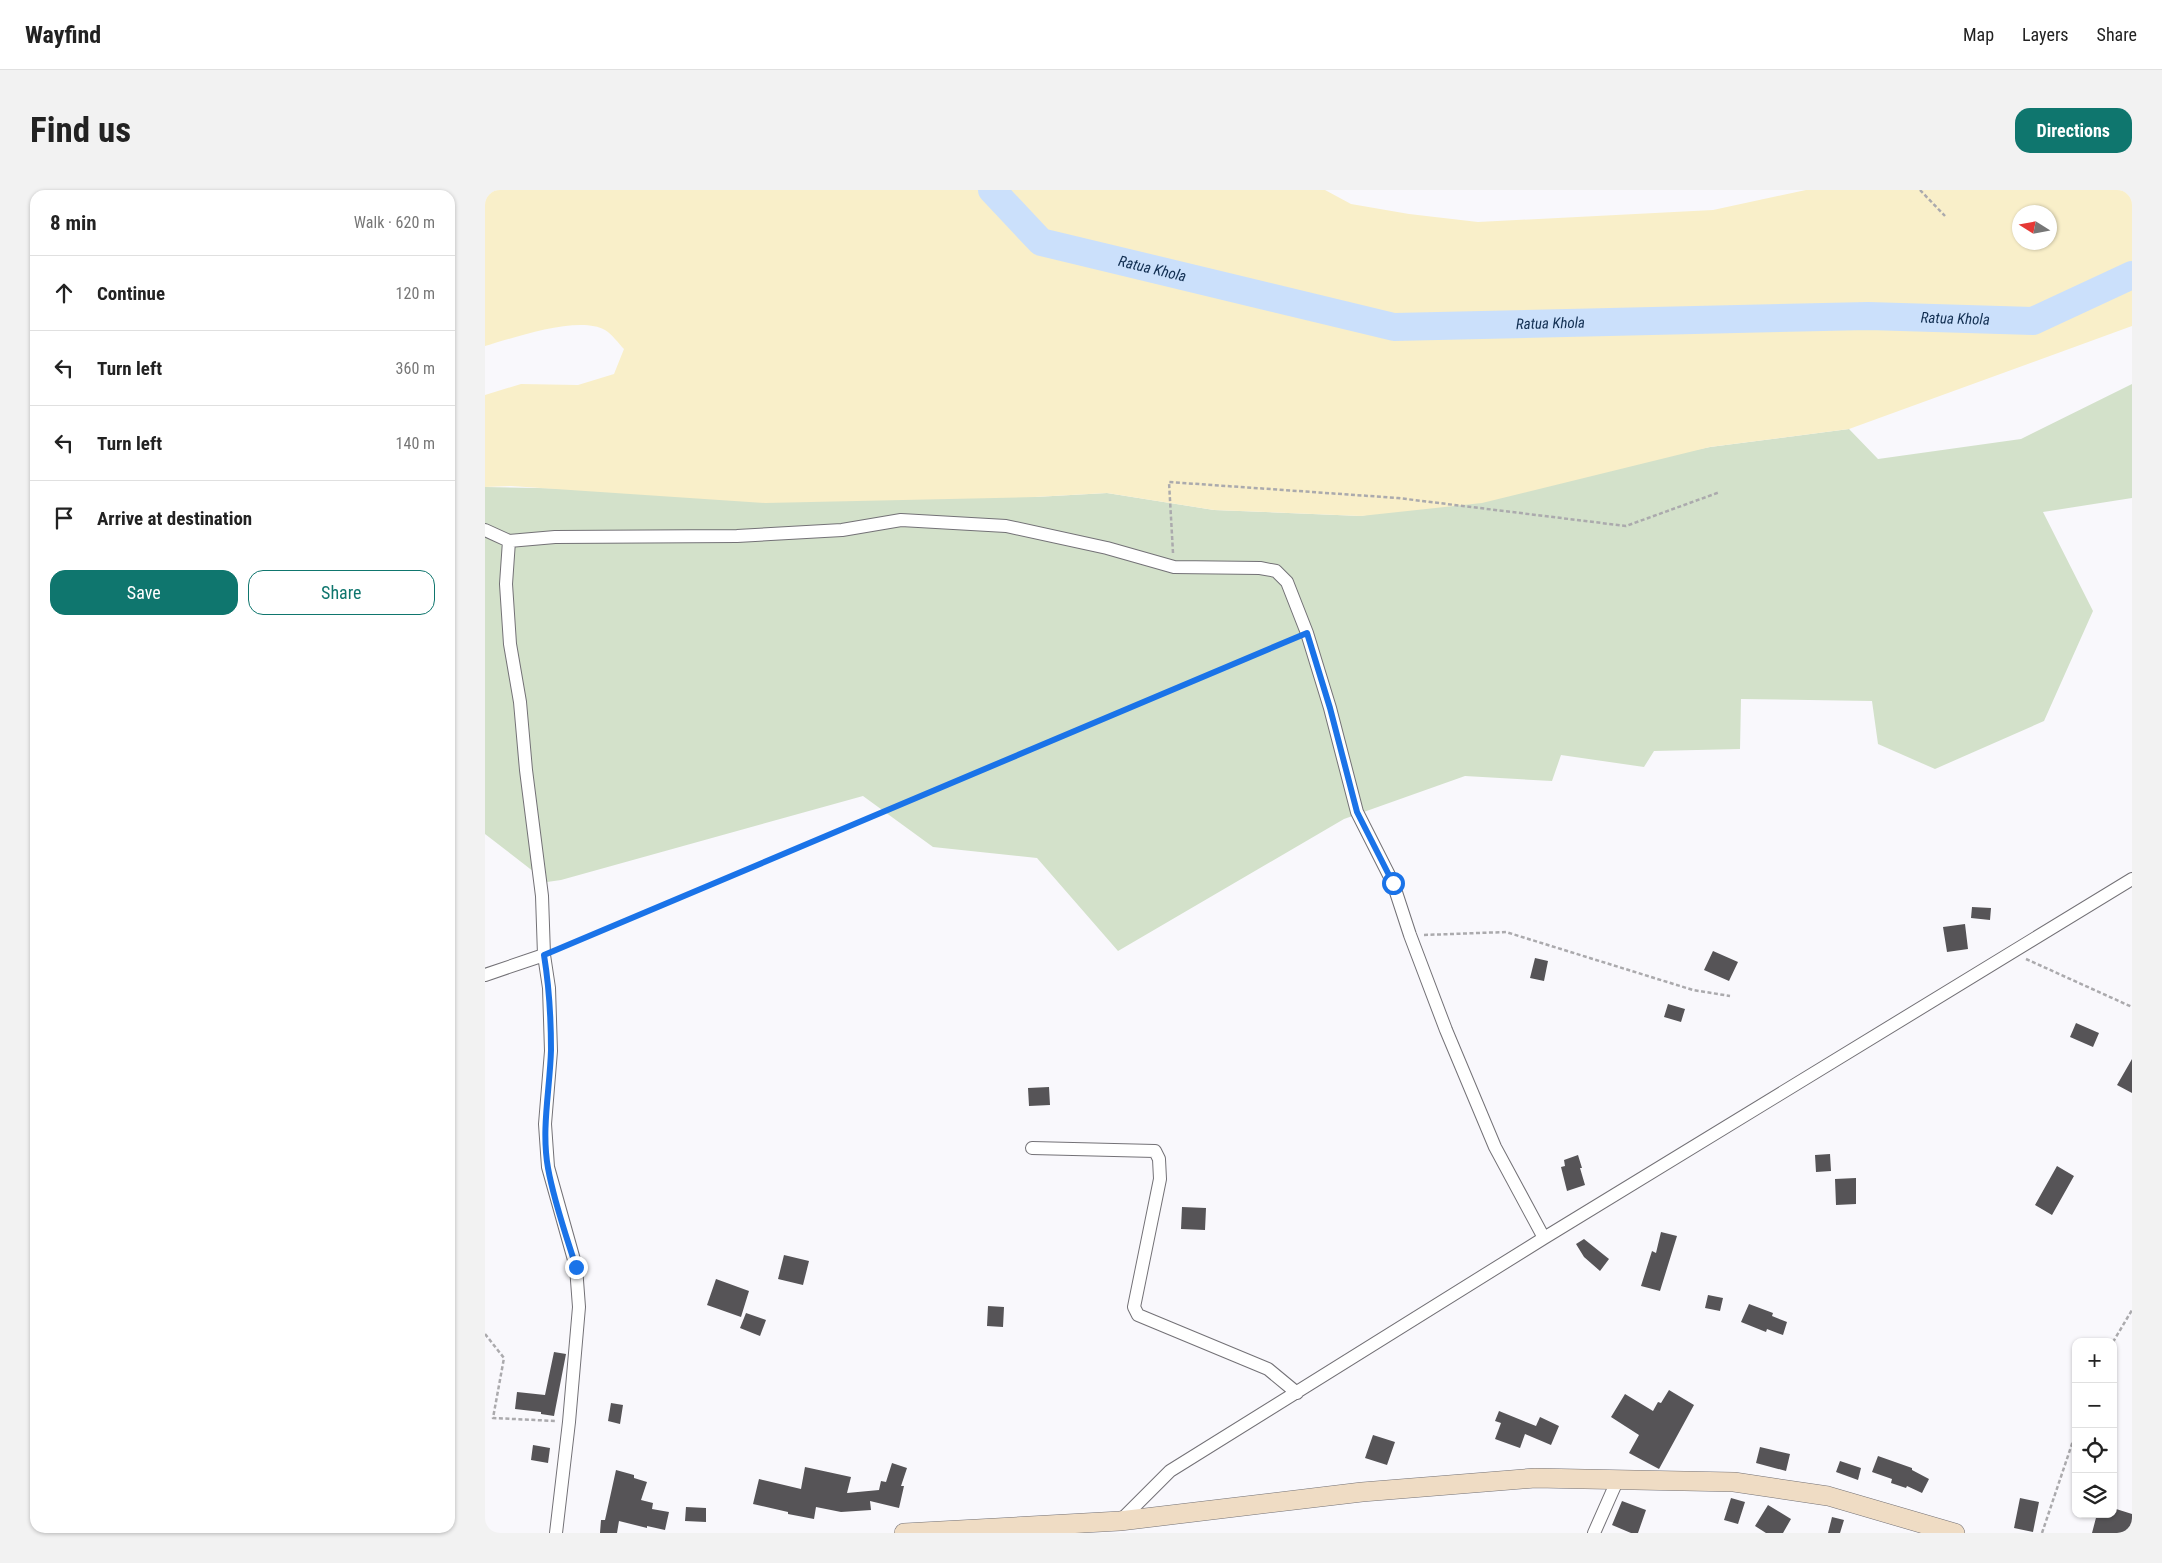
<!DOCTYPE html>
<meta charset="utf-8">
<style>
body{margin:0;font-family:"Roboto Condensed",sans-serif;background:#f2f2f2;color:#222}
.controls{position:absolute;right:15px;bottom:15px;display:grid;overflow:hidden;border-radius:10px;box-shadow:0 1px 4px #0004}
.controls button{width:45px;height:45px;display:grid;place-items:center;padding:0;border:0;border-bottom:1px solid #e0e0e0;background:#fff;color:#222;font:25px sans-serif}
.compass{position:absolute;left:1527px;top:15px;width:45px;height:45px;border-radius:50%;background:#fff;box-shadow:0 1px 4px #0004;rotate:281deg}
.stop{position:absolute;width:15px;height:15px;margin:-11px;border:4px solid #1a73e8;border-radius:50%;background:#fff}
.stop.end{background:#1a73e8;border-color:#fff;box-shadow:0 1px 5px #0008}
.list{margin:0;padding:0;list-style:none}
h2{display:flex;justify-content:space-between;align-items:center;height:65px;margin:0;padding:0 20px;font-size:21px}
h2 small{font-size:16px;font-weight:400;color:#767676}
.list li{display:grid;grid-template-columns:32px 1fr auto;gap:15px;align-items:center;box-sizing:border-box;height:75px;padding:0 20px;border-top:1px solid #e0e0e0}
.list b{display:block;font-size:19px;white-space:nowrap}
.list em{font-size:16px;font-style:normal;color:#767676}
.actions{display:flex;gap:10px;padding:15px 20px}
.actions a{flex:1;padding:11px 0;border:1px solid #0f766e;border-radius:15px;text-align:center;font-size:18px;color:#0f766e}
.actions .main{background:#0f766e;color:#fff}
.icon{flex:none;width:28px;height:28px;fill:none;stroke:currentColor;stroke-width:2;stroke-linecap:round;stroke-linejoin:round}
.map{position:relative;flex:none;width:1647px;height:1343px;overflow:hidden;border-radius:15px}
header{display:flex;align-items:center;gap:30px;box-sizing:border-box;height:70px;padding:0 25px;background:#fff;border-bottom:1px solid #e0e0e0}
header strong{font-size:24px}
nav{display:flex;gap:28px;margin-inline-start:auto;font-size:18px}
.intro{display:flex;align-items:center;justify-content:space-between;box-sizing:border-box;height:120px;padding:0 30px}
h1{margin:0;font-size:35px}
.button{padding:12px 22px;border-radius:15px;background:#0f766e;color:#fff;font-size:18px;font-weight:700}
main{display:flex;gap:30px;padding:0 30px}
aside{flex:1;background:#fff;border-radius:15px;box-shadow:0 1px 4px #0004}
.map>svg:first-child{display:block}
.green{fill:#d3e1ca}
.sand{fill:#f9efc9;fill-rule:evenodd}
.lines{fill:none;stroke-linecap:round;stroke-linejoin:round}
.river{stroke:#cbe0fb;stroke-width:28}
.building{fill:#565457}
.street-casing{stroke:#737176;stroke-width:14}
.secondary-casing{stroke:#737176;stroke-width:20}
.path{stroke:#abaaad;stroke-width:2.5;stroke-dasharray:4 2.5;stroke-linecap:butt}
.street{stroke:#fff;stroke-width:12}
.secondary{stroke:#efdcc4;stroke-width:19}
.route{stroke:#1a73e8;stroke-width:6}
.labels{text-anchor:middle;stroke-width:5;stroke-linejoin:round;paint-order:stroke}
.water-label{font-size:15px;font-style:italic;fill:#112e51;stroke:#fff}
</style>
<header>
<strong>Wayfind</strong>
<nav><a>Map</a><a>Layers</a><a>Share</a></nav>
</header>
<div class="intro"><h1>Find us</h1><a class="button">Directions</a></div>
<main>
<aside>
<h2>8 min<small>Walk · 620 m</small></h2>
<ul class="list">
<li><svg class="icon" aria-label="ahead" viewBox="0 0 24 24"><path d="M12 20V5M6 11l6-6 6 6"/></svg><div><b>Continue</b></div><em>120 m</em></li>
<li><svg class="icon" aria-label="left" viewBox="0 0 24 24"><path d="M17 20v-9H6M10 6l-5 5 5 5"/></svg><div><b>Turn left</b></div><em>360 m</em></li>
<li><svg class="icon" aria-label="left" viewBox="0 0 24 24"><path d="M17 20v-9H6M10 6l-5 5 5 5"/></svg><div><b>Turn left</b></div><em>140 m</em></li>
<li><svg class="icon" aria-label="arrive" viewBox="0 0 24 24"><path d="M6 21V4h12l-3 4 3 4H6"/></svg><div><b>Arrive at destination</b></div></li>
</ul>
<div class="actions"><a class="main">Save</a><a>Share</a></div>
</aside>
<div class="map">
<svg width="1647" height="1343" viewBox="0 0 1647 1343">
<rect width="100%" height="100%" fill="#f9f8fc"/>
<path class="green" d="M1647 194V308L1558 322 1608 421 1559 531 1450 579 1393 554 1387 511 1256 509 1255 559 1169 561 1159 577 1076 565 1067 591 980 586 859 629 633 761 552 668 448 657 378 606 76 690 62 692 0 644V297L550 307 622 303 729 320 876 326 1225 257 1364 239 1393 269 1536 249Z"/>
<path class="sand" d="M0 0H840L866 14 924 24 993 32 1228 20 1321 0H1647V136L1364 239 1225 257 997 313 876 326 729 320 622 303 550 307 280 313 26 296 0 297V205L36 194 93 195 129 184 139 159C134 154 127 144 120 140 94 125 28 148 0 156ZM1534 22H1564V52H1534Z"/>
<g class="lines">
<path class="river" id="s1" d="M507 0 556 52 909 137 1383 126 1548 131 1647 85"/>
</g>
<path class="building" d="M1487 717 1506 718 1505 730 1486 728Z
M1480 734 1483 759 1462 762 1458 737Z
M1228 761 1253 772 1244 791 1219 780Z
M1050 768 1063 771 1059 791 1045 788Z
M1183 814 1200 819 1196 832 1179 827Z
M1591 833 1614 843 1608 857 1585 847Z
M1647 869V903L1632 895Z
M564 897 565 915 544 916 543 898Z
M1345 964 1346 981 1331 982 1330 965Z
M1093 965 1097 978H1095L1100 995 1082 1001 1076 977 1080 976 1079 970Z
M1572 976 1589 986 1567 1025 1550 1015Z
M1371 988V1014L1351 1015 1350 989Z
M697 1017 721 1018 720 1040 696 1039Z
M1176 1042 1192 1046 1175 1101 1156 1096 1167 1061 1171 1063Z
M1099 1049 1124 1069 1115 1081 1099 1067 1091 1054Z
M299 1065 324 1071 318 1095 293 1089Z
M231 1089 264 1101 256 1127 222 1115Z
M1223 1105 1238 1108 1235 1121 1220 1118Z
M1264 1114 1288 1123 1287 1126 1302 1132 1298 1145 1282 1139 1281 1142 1256 1132Z
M503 1116 519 1117 518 1137 502 1136Z
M261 1123 281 1130 275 1146 255 1138Z
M69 1162 81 1164 69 1226 56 1224V1222L30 1219 32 1202 60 1205Z
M1184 1200 1209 1215 1174 1279 1144 1263 1154 1245 1126 1227 1140 1204 1168 1221 1173 1212 1176 1213Z
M126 1213 138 1215 135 1234 123 1231Z
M1014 1221 1051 1236 1055 1227 1074 1236 1066 1255 1040 1244 1035 1258 1010 1249 1016 1233 1010 1231Z
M888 1245 910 1252 902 1275 880 1268Z
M48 1255 65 1258 63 1273 46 1270Z
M1275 1257 1305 1264 1301 1281 1271 1273Z
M1393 1266 1427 1278V1280L1444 1289 1437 1303 1422 1296 1421 1298 1406 1293 1407 1289 1387 1282Z
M1355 1271 1376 1278 1373 1290 1351 1282Z
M407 1273 422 1278 416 1296H419L414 1318 385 1311 386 1320 356 1322 331 1317 329 1329 303 1324V1322L268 1314 274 1289 316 1299 320 1277 366 1287 362 1303 394 1300 396 1291 401 1292Z
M131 1280 149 1285V1288L162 1292 156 1310 168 1313 167 1319 184 1322 180 1340 162 1336V1338L134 1331 132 1343H115L116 1330H120Z
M1246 1308 1260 1312 1253 1334 1239 1330Z
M1535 1308 1554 1312 1548 1342 1529 1338Z
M1137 1311 1161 1320 1153 1343H1146L1127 1335Z
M1283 1315 1306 1329 1298 1343H1281L1270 1336Z
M201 1317 221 1318V1332L200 1331Z
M1628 1318 1647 1324V1343H1607L1612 1324H1628Z
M1347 1327 1359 1330 1355 1343H1343Z"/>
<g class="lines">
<g class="street-casing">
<path id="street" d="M0 340 24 351 70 347 252 346 357 340 416 330 521 336 622 358 689 377 775 378 791 381 802 392 822 443 845 518 872 622 908 693 925 745 961 840 1010 957 1059 1048
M24 351 21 394 25 454 35 512 41 580 57 706 59 765 64 798 66 861 60 934 63 977 91 1077 94 1117 84 1232 71 1343
M0 785 59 765
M547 958 670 961 674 969 675 989 649 1117 653 1125 783 1179 812 1203
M635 1331 685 1281 1059 1048 1647 689
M1109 1343 1132 1291"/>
</g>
<g class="secondary-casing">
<path id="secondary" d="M419 1343 635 1331 877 1302 1050 1288 1249 1292 1343 1306 1470 1343"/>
</g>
<path class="path" d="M1435 0 1460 26
M688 363 684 292 913 308 1141 336 1235 302
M939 745 1021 742 1208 800 1245 806
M73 759 809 448
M1541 769 1647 817
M0 1144 19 1168 8 1228 70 1231
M1628 1152 1647 1120
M1557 1343 1591 1242"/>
<use href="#street" class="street"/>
<use href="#secondary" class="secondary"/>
</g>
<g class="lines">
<path class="route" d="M91 1077C81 1045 69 1012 63 978 56 939 65 899 66 860 66 828 64 796 59 765L822 443 845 518 872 622 908 693"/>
</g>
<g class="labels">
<g class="water-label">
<text dy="5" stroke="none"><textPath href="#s1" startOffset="186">Ratua Khola</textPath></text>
<text dy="5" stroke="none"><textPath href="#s1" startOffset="996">Ratua Khola</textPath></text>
<text dy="5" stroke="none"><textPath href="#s1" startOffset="591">Ratua Khola</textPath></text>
</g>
</g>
</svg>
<div class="controls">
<button>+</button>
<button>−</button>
<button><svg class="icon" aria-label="locate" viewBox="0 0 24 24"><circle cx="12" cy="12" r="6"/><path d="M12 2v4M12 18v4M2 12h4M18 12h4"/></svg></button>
<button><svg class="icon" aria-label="layers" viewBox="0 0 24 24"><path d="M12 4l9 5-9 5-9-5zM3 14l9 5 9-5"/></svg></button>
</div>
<svg class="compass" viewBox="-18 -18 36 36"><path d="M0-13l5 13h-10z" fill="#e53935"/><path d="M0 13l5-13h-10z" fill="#767676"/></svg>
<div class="stop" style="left:908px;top:693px"></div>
<div class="stop end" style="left:91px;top:1077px"></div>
</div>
</main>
